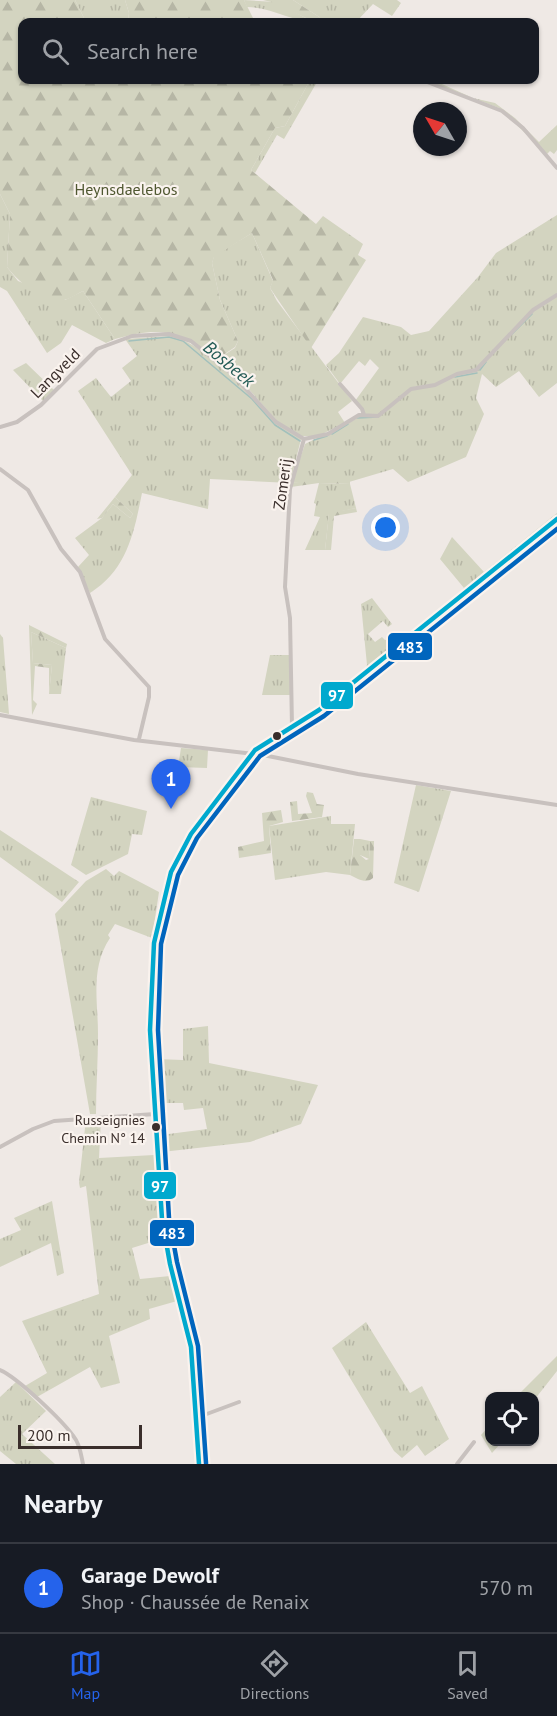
<!DOCTYPE html>
<meta charset="utf-8">
<style>
body{margin:0;font-family:"PT Sans",sans-serif;background:#242831;color:#f1f3f6}
.controls{position:absolute;right:18px;bottom:18px;display:grid;overflow:hidden;border-radius:12px;box-shadow:0 2px 4px #0004}
.controls button{width:54px;height:54px;display:grid;place-items:center;padding:0;border:0;border-bottom:2px solid #363941;background:#171b24;color:#f1f3f6;font:30px sans-serif}
.compass{position:absolute;left:413px;top:102px;width:54px;height:54px;border-radius:50%;background:#171b24;box-shadow:0 2px 4px #0004;rotate:309deg}
.scale{position:absolute;left:18px;bottom:15px;width:124px;box-sizing:border-box;padding-left:6px;border:3px solid #3a2e2b;border-top:0;font-size:16px;line-height:21px;white-space:nowrap;color:#3a2e2b;-webkit-text-stroke:4px #faf3ee;paint-order:stroke}
.you{position:absolute;left:386px;top:528px;width:21px;height:21px;margin:-15px;border:4px solid #fff;border-radius:50%;background:#1a73e8;box-shadow:0 0 0 9px #1a73e833}
.badge{display:grid;place-items:center;width:39px;height:39px;border-radius:50%;background:#2563eb;color:#fff;font-size:20px;font-weight:700}
.pin{position:absolute;translate:-50% -50px;filter:drop-shadow(0 2px 3px #0008)}
.pin::after{content:'';position:absolute;top:32px;width:21px;height:18px;background:inherit;clip-path:polygon(0 0,100% 0,50% 100%)}
.list{margin:0;padding:0;list-style:none}
h2{display:flex;justify-content:space-between;align-items:center;height:78px;margin:0;padding:0 24px;font-size:26px}
h2 small{font-size:20px;font-weight:400;color:#9ea1a6}
.list li{display:grid;grid-template-columns:39px 1fr auto;gap:18px;align-items:center;box-sizing:border-box;height:90px;padding:0 24px;border-top:2px solid #363941}
.list b{display:block;font-size:22px;white-space:nowrap}
.list p{margin:0;font-size:20px;white-space:nowrap;color:#9ea1a6}
.list em{font-size:20px;font-style:normal;color:#9ea1a6}
.icon{flex:none;width:33px;height:33px;fill:none;stroke:currentColor;stroke-width:2;stroke-linecap:round;stroke-linejoin:round}
.map{position:relative;flex:none;width:557px;height:1464px;overflow:hidden}
.search{position:absolute;background:#171b24;box-shadow:0 2px 4px #0004;left:18px;right:18px;top:18px;height:66px;display:flex;align-items:center;gap:15px;box-sizing:border-box;padding:0 21px;border-radius:12px;color:#9ea1a6;font-size:22px}
.sheet{height:168px;background:#171b24}
nav{display:flex;justify-content:space-around;align-items:center;box-sizing:border-box;height:84px;border-top:2px solid #363941;background:#171b24;font-size:16px;color:#9ea1a6}
nav a{display:grid;justify-items:center;gap:3px}
nav .on{color:#2563eb}
.map>svg:first-child{display:block}
.grass{fill:url(#grass-tufts)}
.forest{fill:url(#forest-firs)}
.lines{fill:none;stroke-linecap:round;stroke-linejoin:round}
.stream{stroke:#a2c0bc;stroke-width:1.5}
.minor{stroke:#c8c1be;stroke-width:4}
.tertiary{stroke:#c8c1be;stroke-width:4.5}
.bus-1-casing{stroke:#faf3ee;stroke-width:9}
.bus-2-casing{stroke:#faf3ee;stroke-width:9}
.bus-1{stroke:#00a9ce;stroke-width:4.5}
.bus-2{stroke:#0065bd;stroke-width:4.5}
.bus-dot{fill:#3a2e2b;stroke:#faf3ee;stroke-width:2}
.labels{text-anchor:middle;stroke-width:4.5;stroke-linejoin:round;paint-order:stroke}
.bus-label{font-size:14px;fill:#3a2e2b;stroke:#faf3ee;text-anchor:end}
.park-label{font-size:16px;fill:#4f5730;stroke:#faf3ee}
.street-label{font-size:16px;fill:#3a2e2b;stroke:#faf3ee}
.water-label{font-size:18px;font-style:italic;fill:#225a55;stroke:#faf3ee}
.line-badge{stroke:#faf3ee;stroke-width:2}
.badge-label{font-size:16px;text-anchor:middle;font-weight:bold;fill:#fff}
</style>
<div class="map">
<svg width="557" height="1464" viewBox="0 0 557 1464">
<defs>
<pattern id="grass-tufts" width="24" height="20" patternUnits="userSpaceOnUse" patternTransform="scale(1.5)"><rect width="24" height="20" fill="#d3d4c0"/><path d="M3 7l-1-3M5 7V3M7 7l1-3M15 17l-1-3M17 17v-4M19 17l1-3" fill="none" stroke="#b6b6a5"/></pattern>
<pattern id="forest-firs" width="22" height="20" patternUnits="userSpaceOnUse" patternTransform="scale(1.5)"><rect width="22" height="20" fill="#d3d4c0"/><path d="M5 1l3.5 6h-7zM16 11l3.5 6h-7z" fill="#b6b6a5"/></pattern>
</defs>
<rect width="100%" height="100%" fill="#efe9e5"/>
<path class="grass" d="M75 0H125L129 13 128 22H86Z
M244 0 276 2 313 22C294 22 271 7 247 7Z
M293 0H397L401 3 392 16 373 4 356 22H327Z
M306 80 317 82 284 139 277 135 255 173 251 170 275 128 285 126 309 82Z
M425 80H433L473 98 495 103 515 118 539 142 557 125V150L554 154 550 151 547 154 499 108Z
M0 194 10 214 7 267 18 281 65 300 83 291 115 339 106 343 72 325 61 343 47 353 7 291 0 287Z
M557 215V294L534 308 476 368 434 384 414 387 378 415H366L355 401 379 368 370 359 365 366 359 361 340 384 326 365 339 353 363 317 401 327 411 335 429 331 478 277 496 253Z
M252 233 273 281 270 288 277 301 352 401 338 412 345 423 318 436H302L278 422 246 386 216 360 235 348 238 341 220 300 212 263 214 256Z
M557 296V383L539 397 519 371 496 387 482 374 476 398 484 414 466 457 408 482 393 469 349 482V479L292 483 305 444 360 417 377 418 412 390 436 386 455 376 473 372 533 311Z
M171 336C212 347 244 392 274 421 281 428 292 433 301 439L290 483 210 479 208 509 142 493C134 533 127 570 90 593L78 567 89 555 75 538 102 518 113 504 130 518 133 514 115 497 132 475 78 391 96 378 111 397 131 381 122 368 137 356 125 339Z
M26 363 55 391 43 401 13 370Z
M319 483 350 484 356 508 329 514 325 550H305L320 517 314 516 316 504 314 503Z
M557 513V515L459 593 464 588 440 559 452 537 484 572Z
M372 598 392 624 388 627 383 621 368 634 375 642 382 637 385 640 394 637 398 643 365 669 367 665 361 604Z
M31 632 66 648 61 694H49L52 665 33 663Z
M0 634 3 638 9 714 0 712Z
M270 655H290L291 695H262Z
M181 748 208 750 207 768 178 767Z
M416 785 451 791 419 892 394 883Z
M91 797 147 811 142 835 132 834 128 854 86 875 71 865Z
M331 816V824H355L350 875 326 872 275 880 269 826Z
M0 830 79 882 62 902 0 857Z
M360 839 370 841 369 859 360 855Z
M180 857 167 898 154 975C150 941 167 888 180 857Z
M106 869 114 876 119 871 159 892 152 938 115 924 108 935 110 938C90 968 98 1001 98 1034 98 1061 96 1088 96 1114H90L55 914 86 881Z
M208 1026 209 1063 318 1085 301 1124 250 1142 162 1152 161 1135 207 1129 203 1108 184 1110 183 1103H159L156 1059 183 1060V1029Z
M86 1119H101L99 1158 154 1155 161 1239 132 1248 140 1279 170 1276 177 1301 149 1309 150 1319 109 1336 120 1383 101 1388 90 1367 37 1397 25 1386 47 1373 22 1321 99 1294 86 1186 80 1188 79 1183Z
M52 1201 64 1273 57 1276 51 1243 0 1267V1239L21 1230 14 1218Z
M366 1322 410 1393 422 1386 449 1439 425 1456 417 1445 402 1458 394 1451 332 1348Z
M557 1356V1371L535 1399 534 1396H517Z
M16 1382 46 1411 22 1434 55 1464H16L0 1451V1397Z
M489 1426 490 1442H502L492 1453 481 1435Z"/>
<path class="forest" d="M0 0H75L86 22H22V80H306L309 82 285 126 275 128 251 170 316 224 323 216 363 244 358 255 366 260 311 348 270 288 273 280 252 233 214 257 212 263 220 300 238 341 235 347 216 360C178 330 162 326 115 339L83 291C75 295 67 301 57 301 41 302 16 279 7 267L10 214 0 194Z
M125 0H244L255 22H128L129 13Z
M263 0H293L327 22C304 23 286 4 263 0Z
M319 479H350V484L319 483 291 487 292 483Z
M115 497 133 514 130 518 113 504 102 518 97 519Z
M356 508 357 512 334 516 331 550H325L329 513Z
M29 625 67 644 66 648 31 632 33 663 52 665 49 694V668L35 666 33 700 37 704 32 715Z
M321 713 317 726 294 736 292 730Z
M307 792 313 793 317 804 324 805 322 817 292 821 290 802 297 801 298 814 312 813 306 796Z
M281 810 283 822 269 826 271 853 239 858 238 847 264 841 262 813Z
M354 839H360V855L366 860 369 859 370 841H374L373 878C366 884 358 879 350 875Z"/>
<g class="lines">
<path class="stream" d="M512 334 532 314
M129 341 169 337 183 341 252 399 275 425 300 441
M480 370 486 362
M455 377 477 373
M357 418 378 417
M332 434 348 424
M314 440 327 436"/>
<path class="minor" d="M422 80 502 111 523 128 557 168
M340 384 362 409 364 415
M0 427 17 422 41 405 97 349 132 336 169 334 191 341 232 374 276 422 304 439
M304 439 328 434 359 415 378 416 411 389 435 385 457 374 476 370 533 310 557 295
M0 469 28 490 61 549 80 572 105 639 149 687V697L139 739
M0 715 134 740 263 755 358 774 557 805
M292 727 290 618 285 587 290 489 304 439
M0 1147 33 1129 54 1121 155 1114
M0 1370C17 1377 63 1421 74 1437 80 1444 81 1455 83 1464
M196 1418 239 1402
M457 1464 474 1442"/>
<path class="tertiary" d="M199 1464 191 1347 170 1264 162 1219 150 1030V990L154 943 171 872 191 834 255 750 319 710 557 519"/>
<g class="bus-1-casing">
<path id="bus-1" d="M199 1464 191 1347 170 1264 162 1219 150 1030 154 943 171 872 191 834 255 750 319 710 557 519"/>
</g>
<g class="bus-2-casing">
<path id="bus-2" d="M206 1463 198 1346 177 1262 169 1218 158 1030 161 944 178 875 197 838 260 756 324 716 557 529"/>
</g>
<use href="#bus-1" class="bus-1"/>
<use href="#bus-2" class="bus-2"/>
</g>
<g class="bus-dot">
<circle cx="277" cy="736" r="5"/>
<circle cx="156" cy="1127" r="5"/>
</g>
<g class="labels">
<g class="bus-label">
<text x="145" y="1125">Russeignies<tspan x="145" dy="18">Chemin N° 14</tspan></text>
</g>
<g class="park-label">
<text x="126" y="195">Heynsdaelebos</text>
</g>
<g class="street-label">
<text transform="translate(55 373) rotate(-45)" y="6">Langveld</text>
<text transform="translate(282 484) rotate(-82)" y="6">Zomerij</text>
</g>
<g class="water-label">
<text transform="translate(229 364) rotate(40)" y="6">Bosbeek</text>
</g>
</g>
<g class="line-badge">
<rect x="387" y="632" width="46" height="29" rx="6" fill="#0065bd"/>
<rect x="320" y="681" width="34" height="29" rx="6" fill="#00a9ce"/>
<rect x="143" y="1171" width="34" height="29" rx="6" fill="#00a9ce"/>
<rect x="149" y="1219" width="46" height="28" rx="6" fill="#0065bd"/>
</g>
<g class="badge-label">
<text x="410" y="653">483</text>
<text x="337" y="701">97</text>
<text x="160" y="1192">97</text>
<text x="172" y="1239">483</text>
</g>
</svg>
<div class="controls">
<button><svg class="icon" aria-label="locate" viewBox="0 0 24 24"><circle cx="12" cy="12" r="6"/><path d="M12 2v4M12 18v4M2 12h4M18 12h4"/></svg></button>
</div>
<svg class="compass" viewBox="-18 -18 36 36"><path d="M0-13l5 13h-10z" fill="#e53935"/><path d="M0 13l5-13h-10z" fill="#9ea1a6"/></svg>
<div class="scale">200 m</div>
<div class="you"></div>
<div class="pin badge" style="left:171px;top:809px">1</div>
<div class="search"><svg class="icon" aria-label="search" viewBox="0 0 24 24"><circle cx="10" cy="10" r="6"/><path d="M15 15l6 6"/></svg>Search here</div>
</div>
<section class="sheet">
<h2>Nearby<small></small></h2>
<ul class="list">
<li><span class="badge">1</span><div><b>Garage Dewolf</b><p>Shop · Chaussée de Renaix</p></div><em>570 m</em></li>
</ul>
</section>
<nav>
<a class="on"><svg class="icon" aria-label="map" viewBox="0 0 24 24"><path d="M3 6l6-2 6 2 6-2v14l-6 2-6-2-6 2zM9 4v14M15 6v14"/></svg>Map</a>
<a><svg class="icon" aria-label="directions" viewBox="0 0 24 24"><path d="M12 3l9 9-9 9-9-9zM9 14v-3h6M13 9l2 2-2 2"/></svg>Directions</a>
<a><svg class="icon" aria-label="saved" viewBox="0 0 24 24"><path d="M7 4h10v16l-5-4-5 4z"/></svg>Saved</a>
</nav>
